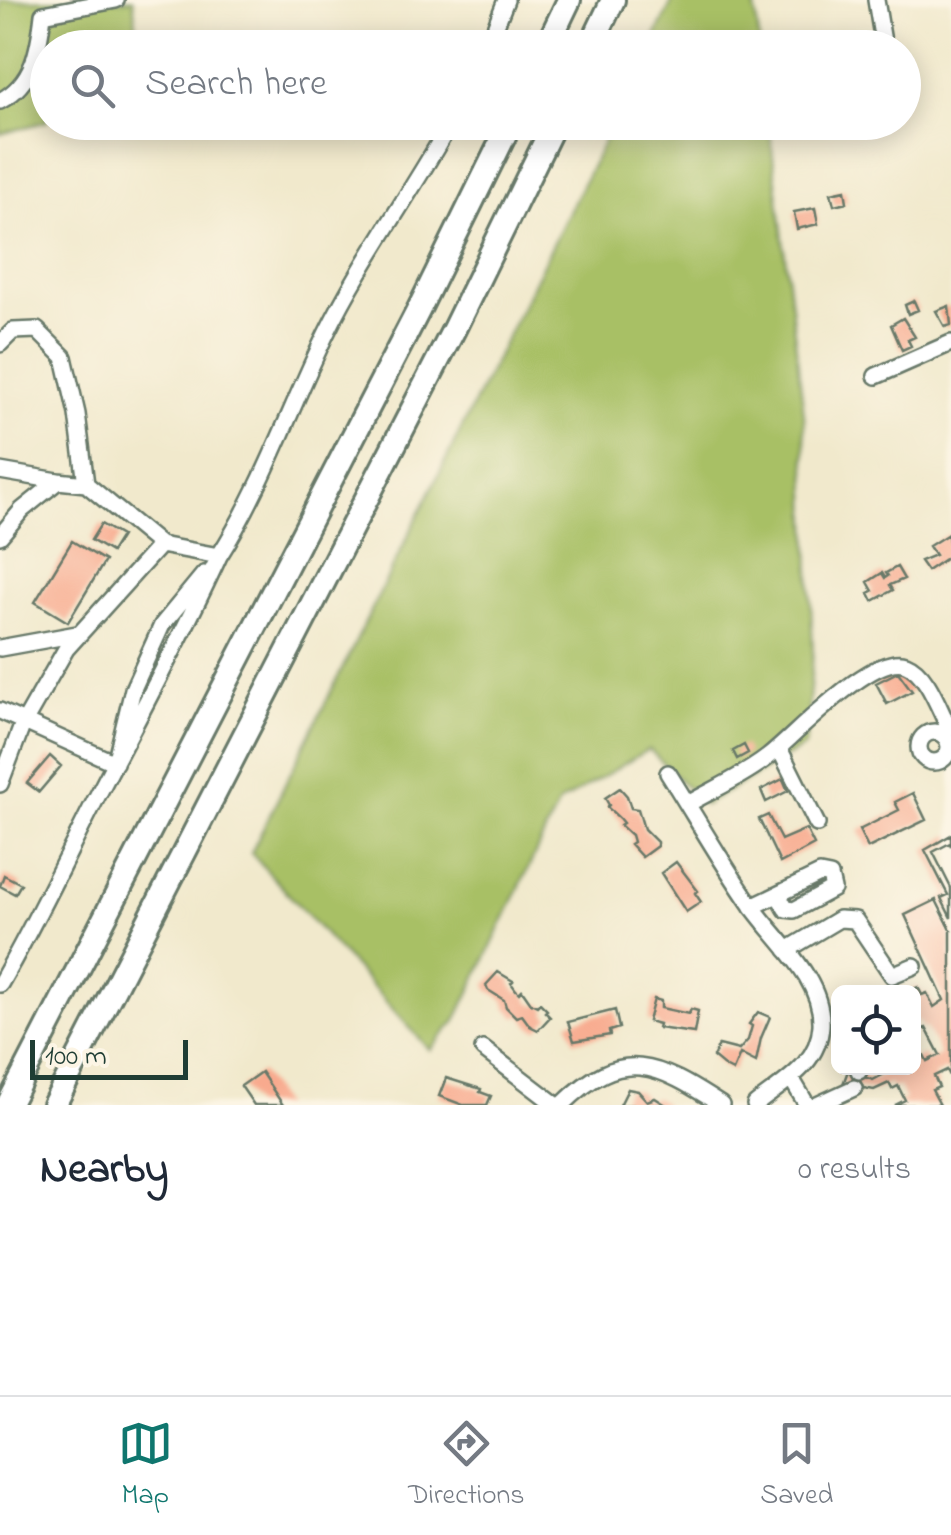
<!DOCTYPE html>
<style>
body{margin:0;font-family:"Indie Flower",sans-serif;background:#f6f6f7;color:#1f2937}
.controls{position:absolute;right:30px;bottom:30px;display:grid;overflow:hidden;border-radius:15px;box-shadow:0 5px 25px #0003}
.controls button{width:90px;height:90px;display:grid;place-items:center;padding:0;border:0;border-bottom:2px solid #e0e1e3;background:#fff;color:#1f2937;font:50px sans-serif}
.scale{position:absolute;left:30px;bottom:25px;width:158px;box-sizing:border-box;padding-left:10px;border:5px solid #1f3d34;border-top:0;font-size:28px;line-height:35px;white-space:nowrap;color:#1f3d34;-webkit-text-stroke:8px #fcf5e5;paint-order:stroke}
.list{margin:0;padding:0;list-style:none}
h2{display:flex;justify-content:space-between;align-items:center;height:130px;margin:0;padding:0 40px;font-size:42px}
h2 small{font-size:32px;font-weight:400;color:#747a83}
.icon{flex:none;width:55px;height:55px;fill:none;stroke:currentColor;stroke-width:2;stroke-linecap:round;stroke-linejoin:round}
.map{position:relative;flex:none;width:951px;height:1105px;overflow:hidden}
.search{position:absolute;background:#fff;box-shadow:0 5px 25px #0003;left:30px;right:30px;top:30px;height:110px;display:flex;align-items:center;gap:25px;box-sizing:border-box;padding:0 35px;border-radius:55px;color:#747a83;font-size:38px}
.sheet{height:290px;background:#fff}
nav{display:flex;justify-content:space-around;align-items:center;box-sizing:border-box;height:140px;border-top:2px solid #e0e1e3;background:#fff;font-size:28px;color:#747a83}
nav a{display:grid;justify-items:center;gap:5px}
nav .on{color:#0f766e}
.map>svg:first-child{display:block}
.green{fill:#a8c065;stroke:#647e4c;stroke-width:2.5}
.building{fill:#f8aa8e}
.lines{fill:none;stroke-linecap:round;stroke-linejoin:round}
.minor-casing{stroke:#687969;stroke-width:20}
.highway-casing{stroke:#687969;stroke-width:28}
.minor{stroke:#fff;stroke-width:15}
.highway{stroke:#fff;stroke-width:22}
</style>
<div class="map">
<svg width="951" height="1105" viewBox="0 0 951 1105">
<rect width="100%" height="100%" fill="#fcf5e5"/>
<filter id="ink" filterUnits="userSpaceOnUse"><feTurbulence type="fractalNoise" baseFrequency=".01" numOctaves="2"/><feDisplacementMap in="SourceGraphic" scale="20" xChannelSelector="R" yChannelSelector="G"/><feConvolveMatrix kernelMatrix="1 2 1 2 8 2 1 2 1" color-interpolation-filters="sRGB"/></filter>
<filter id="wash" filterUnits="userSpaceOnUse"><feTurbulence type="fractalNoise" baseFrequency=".0048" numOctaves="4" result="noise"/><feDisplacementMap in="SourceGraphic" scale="40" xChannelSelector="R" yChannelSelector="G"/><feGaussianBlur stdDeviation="2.25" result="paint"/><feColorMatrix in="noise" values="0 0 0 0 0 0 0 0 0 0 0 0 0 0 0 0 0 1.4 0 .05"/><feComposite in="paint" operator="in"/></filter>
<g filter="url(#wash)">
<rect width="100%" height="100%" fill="#f1e9cc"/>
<path class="green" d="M0 0H133L139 47 48 48 47 121 0 134Z
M673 0H754L760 47H650Z
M613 123H769L804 414 813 654 805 746 704 805 649 749 559 803 456 1021 430 1050 251 853Z"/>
<g id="blocks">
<path class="building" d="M857 122H873V132H862Z
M845 190 847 202 834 205 831 193Z
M815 208 818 224 797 229 794 212Z
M914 301 918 310 908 314 905 305Z
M949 306 951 325 945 327 936 311Z
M903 318 915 337 908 340 911 346 902 350 891 325Z
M101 524 121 536 111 552 91 540Z
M948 534 951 555 927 571 920 561 935 555 929 546Z
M72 541 105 561 68 622 35 602Z
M897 567 904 579 890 585 893 590 873 601 869 593 873 591 868 582 882 573 885 578 888 576 886 573Z
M898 672 912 691 887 704 876 683Z
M744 745 748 753 737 759 733 751Z
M50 756 61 766 39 792 27 783Z
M783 779 788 791 766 802 761 790Z
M620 788 627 796 631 808 638 809 644 829 657 842V846L642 857 630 844 633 842 631 835 620 825 623 823 619 818 607 807 609 805 605 798Z
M913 793 926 820 868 848 859 830 899 810 895 802Z
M768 815 781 840 806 829 814 845 780 863 759 819Z
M951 835V846L950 843 933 852 951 888V918L941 898 948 895 925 850Z
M676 862 698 891 695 893 701 902 686 912 661 873Z
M4 875 21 884 15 894 0 886Z
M936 900 951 930V1078L947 1070 934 1076 939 1087 932 1090 940 1105H895L905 1100 898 1086 892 1089 889 1083 874 1090 843 1084 849 1068 866 1073 864 1077 873 1080 888 1072 886 1068H914V1060L924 1055 927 1061 940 1055 926 1028 923 1029 919 1020 914 1023 916 1014 914 992H906L918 987 922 995 927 993 934 1007 944 1000 905 915Z
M498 972 513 981 511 983 516 990 519 993 522 990 531 1003 537 1006 540 1003 547 1010 545 1012 550 1017 538 1030 530 1026 522 1015 516 1017 506 1007 504 1000 488 990 486 985Z
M654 999 661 1001V1008L689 1014 691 1009 698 1011 694 1033 658 1028 659 1024 648 1021Z
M615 1010 619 1028 609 1031 610 1035 574 1041 568 1022Z
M758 1012 770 1017 761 1038 756 1062 740 1054 733 1071 725 1067 713 1057 719 1045 739 1050 748 1040 752 1026 749 1024Z
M261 1072 283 1105H254L241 1086Z
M446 1078 481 1089 480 1092 491 1096 487 1105H463L439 1096Z
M628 1089 638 1091 647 1101 655 1098 666 1105H620Z"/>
</g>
</g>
<g filter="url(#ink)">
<use href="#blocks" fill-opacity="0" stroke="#687969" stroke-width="2.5"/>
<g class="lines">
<g class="minor-casing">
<path id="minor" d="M876 0 884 48
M43 14 116 0
M487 48 506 0
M0 101C34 83 39 49 43 14
M0 344 13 331 37 330 64 357 77 414 86 484
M876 376 951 343
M0 471 58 481
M0 536 22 510 58 481 86 484 160 545
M0 648 77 634
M0 711 115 763 133 689 162 625 204 574
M919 747a15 15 0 1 1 30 0a15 15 0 1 1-30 0Z
M779 748 817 824
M668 773C695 816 720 860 749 902 773 938 823 977 821 1025 819 1065 782 1083 755 1105
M0 784 22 726 66 649 160 545 219 556C263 487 290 408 326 334 362 260 411 194 451 122
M688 804C714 789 744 776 768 757 794 737 873 651 906 664 927 672 939 709 949 728
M752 907 820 874 830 876 833 889 794 910 786 909 778 895
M787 950 839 919 855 920 892 975 914 966
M0 984C37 920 68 853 102 787 142 710 183 635 219 556
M483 1049 556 1105
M858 1068 859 1071
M791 1078 807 1105
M562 1105C622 1045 658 1064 721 1105
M817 1105 854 1088"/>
</g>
<g class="highway-casing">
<path id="highway" d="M546 48 569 0
M590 48 613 0
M8 1105 418 311 511 122
M54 1105 454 329 555 122"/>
</g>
<use href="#minor" class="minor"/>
<use href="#highway" class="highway"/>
</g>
</g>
</svg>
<div class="controls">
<button><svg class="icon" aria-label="locate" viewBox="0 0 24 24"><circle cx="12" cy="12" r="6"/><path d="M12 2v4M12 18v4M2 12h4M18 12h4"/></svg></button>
</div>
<div class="scale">100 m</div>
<div class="search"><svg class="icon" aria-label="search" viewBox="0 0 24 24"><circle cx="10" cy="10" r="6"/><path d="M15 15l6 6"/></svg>Search here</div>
</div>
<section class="sheet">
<h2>Nearby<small>0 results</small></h2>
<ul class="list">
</ul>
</section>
<nav>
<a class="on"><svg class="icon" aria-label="map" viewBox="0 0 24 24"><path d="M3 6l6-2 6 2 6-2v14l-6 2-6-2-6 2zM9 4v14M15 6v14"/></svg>Map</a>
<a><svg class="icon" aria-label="directions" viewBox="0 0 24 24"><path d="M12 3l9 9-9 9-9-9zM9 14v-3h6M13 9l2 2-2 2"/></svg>Directions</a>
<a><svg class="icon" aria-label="saved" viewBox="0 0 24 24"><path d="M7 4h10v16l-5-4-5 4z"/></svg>Saved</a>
</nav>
